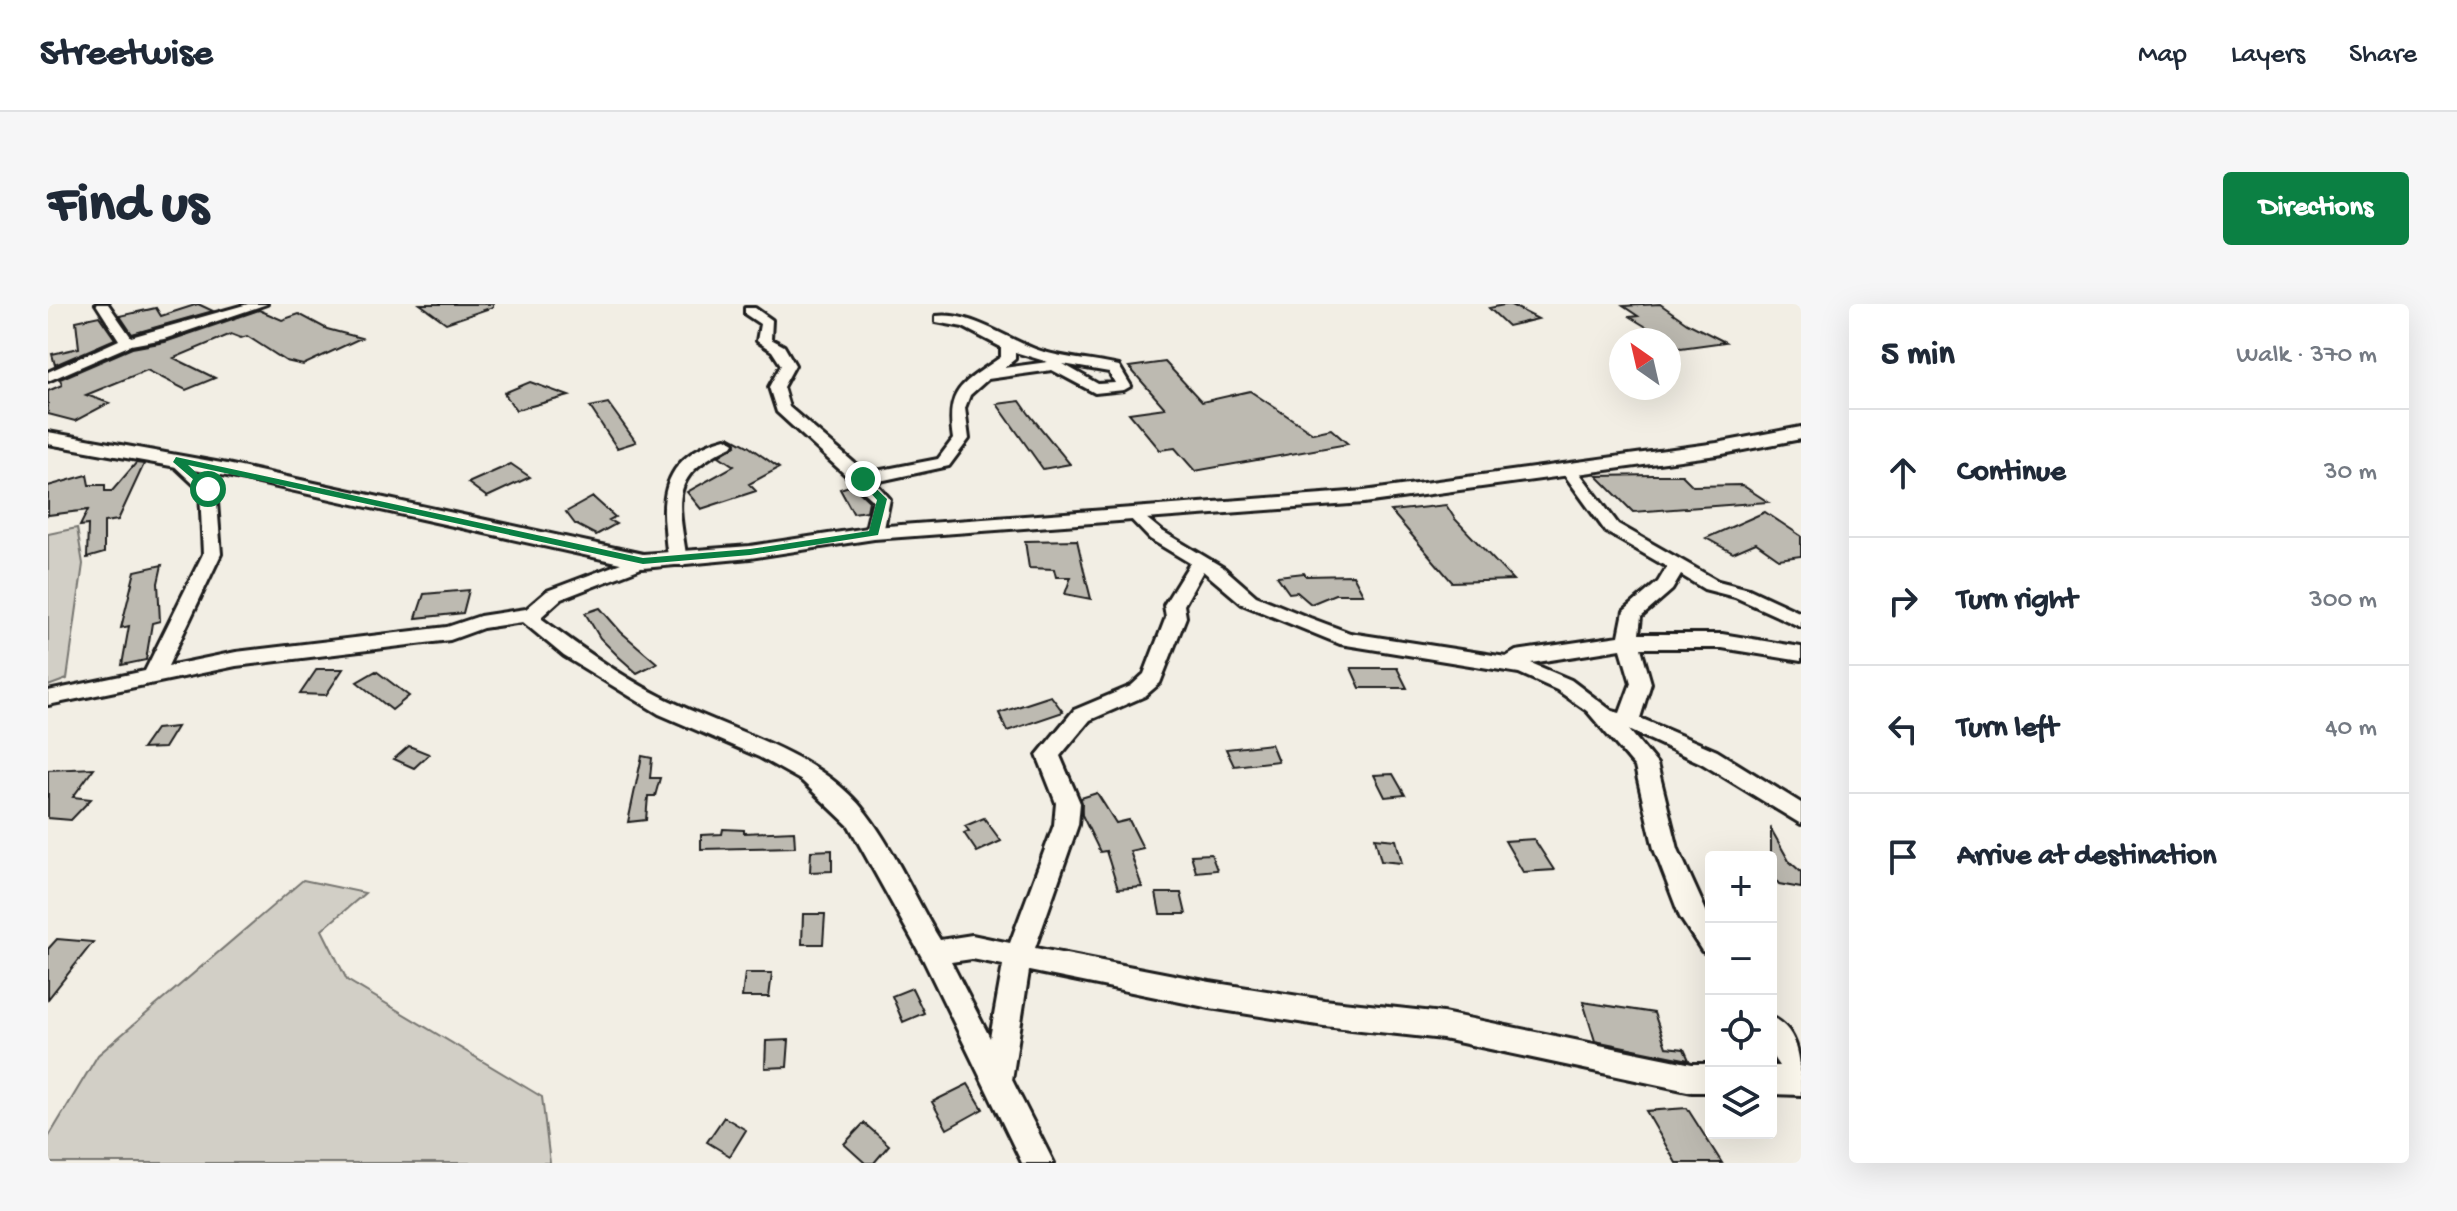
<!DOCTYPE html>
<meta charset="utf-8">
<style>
body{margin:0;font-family:"Gochi Hand",sans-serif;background:#f6f6f7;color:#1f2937}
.controls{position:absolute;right:24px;bottom:24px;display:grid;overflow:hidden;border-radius:8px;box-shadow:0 8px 32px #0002}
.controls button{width:72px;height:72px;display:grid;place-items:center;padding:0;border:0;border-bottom:2px solid #e0e1e3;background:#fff;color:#1f2937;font:40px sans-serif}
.compass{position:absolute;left:1561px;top:24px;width:72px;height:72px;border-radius:50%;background:#fff;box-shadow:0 8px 32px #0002;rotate:326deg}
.stop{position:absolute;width:24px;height:24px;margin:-18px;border:6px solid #0b8043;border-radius:50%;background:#fff}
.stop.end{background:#0b8043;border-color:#fff;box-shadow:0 2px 8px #0008}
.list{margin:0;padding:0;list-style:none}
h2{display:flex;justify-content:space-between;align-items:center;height:104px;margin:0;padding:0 32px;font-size:34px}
h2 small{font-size:26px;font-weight:400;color:#747a83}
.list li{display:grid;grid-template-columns:52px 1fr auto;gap:24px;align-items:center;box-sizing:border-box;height:128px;padding:0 32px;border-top:2px solid #e0e1e3}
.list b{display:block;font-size:30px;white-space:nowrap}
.list em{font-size:26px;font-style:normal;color:#747a83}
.icon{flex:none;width:44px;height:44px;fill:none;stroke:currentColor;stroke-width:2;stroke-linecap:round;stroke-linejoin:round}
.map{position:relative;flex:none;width:1753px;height:859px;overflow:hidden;border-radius:8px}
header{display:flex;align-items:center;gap:48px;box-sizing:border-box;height:112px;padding:0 40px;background:#fff;border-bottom:2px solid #e0e1e3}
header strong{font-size:38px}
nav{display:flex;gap:44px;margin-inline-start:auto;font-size:28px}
.intro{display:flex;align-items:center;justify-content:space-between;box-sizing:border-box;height:192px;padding:0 48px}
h1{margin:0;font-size:56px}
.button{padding:20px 36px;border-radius:8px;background:#0b8043;color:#fff;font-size:28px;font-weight:700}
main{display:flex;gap:48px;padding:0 48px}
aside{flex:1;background:#fff;border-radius:8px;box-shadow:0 8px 32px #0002}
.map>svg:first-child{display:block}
.green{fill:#d2cfc6;stroke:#777671;stroke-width:2}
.building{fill:#bdbab1;stroke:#1c1c1c;stroke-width:2}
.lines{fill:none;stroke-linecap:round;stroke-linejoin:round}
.minor-casing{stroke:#1c1c1c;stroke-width:6}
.tertiary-casing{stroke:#1c1c1c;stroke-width:6}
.minor{fill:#fbf7ec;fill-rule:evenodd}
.tertiary{fill:#fbf7ec;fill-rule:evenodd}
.route{fill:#0b8043}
</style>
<header>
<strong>Streetwise</strong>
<nav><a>Map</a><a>Layers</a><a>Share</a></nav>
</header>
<div class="intro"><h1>Find us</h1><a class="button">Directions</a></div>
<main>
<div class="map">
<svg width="1753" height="859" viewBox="0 0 1753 859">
<rect width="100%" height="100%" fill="#f2eee4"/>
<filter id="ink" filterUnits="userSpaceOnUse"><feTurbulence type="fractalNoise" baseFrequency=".0125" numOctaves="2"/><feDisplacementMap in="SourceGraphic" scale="16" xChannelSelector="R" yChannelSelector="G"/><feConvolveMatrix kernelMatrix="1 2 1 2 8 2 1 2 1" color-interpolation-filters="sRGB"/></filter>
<g filter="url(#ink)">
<path class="green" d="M29 224 35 260 19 375 0 382V230Z
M255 576 317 589 274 626 299 676 494 793 502 859H0V834L50 751Z"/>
<path class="building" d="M150 0 165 7 84 30 72 12 108 4 113 12Z
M372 0H445V3L398 19Z
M1461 0 1490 15 1460 22 1441 4Z
M1612 0 1639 19 1677 38 1633 44 1582 13 1590 12 1575 2Z
M211 6 234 16 251 10 279 25 313 34 255 61 238 57 199 32 193 34 183 30 126 54 167 74 138 86 99 66 38 91 61 99 27 117 0 110V87L14 81 12 75 84 44 117 38Z
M51 12 67 35 7 61 4 50 31 44 28 17Z
M1117 58 1154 98 1202 87 1265 129 1283 125 1300 140 1147 167 1127 144 1112 146 1081 109 1117 104 1081 63Z
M482 78 521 92 468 106 456 89Z
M972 97 981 110 1022 160 995 165 949 100Z
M560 99 588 138 569 144 542 103Z
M681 132 700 142 731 164 701 180 708 187 653 205 639 188 686 162 671 152 688 141Z
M88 159 96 160 70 216 56 218V249L39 254 40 221 32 222 40 206 0 211V182L39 171 41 181H57V187H64Z
M463 160 482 173 439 193 420 179Z
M1606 171H1634L1645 182 1694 181 1720 198 1585 208 1549 172Z
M804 181 821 197 819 207 805 209 792 185Z
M545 193 567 213 561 216 568 220 548 231 527 220 518 208Z
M1398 201 1407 215 1465 276 1404 278 1343 207Z
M1717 208 1753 232V252L1731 255 1708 239 1685 249 1658 234Z
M1029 236 1036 267 1043 295 1017 290 1023 273H1008L1006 265 981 264 977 237Z
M114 261 110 279 112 317 104 319 98 356 74 361 81 322 73 324 87 267Z
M1256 269 1258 272 1305 271 1315 290H1287L1263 300 1249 288 1241 289 1229 272Z
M421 286 415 309 368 314 376 290Z
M552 304 573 328 609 359 589 369 571 353 552 334 537 309Z
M1303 364H1349L1359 384H1312Z
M269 365H295L278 391 252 390Z
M328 367 361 392 344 406 309 378Z
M1003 392 1015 408 959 427 951 409Z
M129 423 116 444 94 445 108 425Z
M1223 440 1230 457 1186 462 1178 445Z
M361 442 381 450 366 464 346 455Z
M594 452 604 454 602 474H612L607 492H600L598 516 580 518Z
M46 464 25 493 43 495 23 516 0 514V466Z
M1345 470 1357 491 1337 493 1326 471Z
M1049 489 1068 519 1081 516 1095 544 1082 547 1094 583 1070 585 1058 547 1052 548 1034 511 1033 494Z
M936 514 953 537 929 548 916 529 921 527 917 522Z
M675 525 696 526V529L746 527 747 543 653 545V531L674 530Z
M1723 525 1741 557 1753 568V584L1731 580 1723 569Z
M1327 534 1348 536 1354 559 1333 557Z
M1486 535 1506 566 1475 568 1457 537Z
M784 546V567L762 568 763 547Z
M1163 550 1169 566 1148 568 1143 551Z
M1108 589H1133L1138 610H1112Z
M755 610H777L775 640H754Z
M9 635 45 638 0 695V645Z
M697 669H724L721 693H694Z
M864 684 876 709 855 718 844 692Z
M1535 698 1606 709 1618 743 1636 745 1641 756 1547 737Z
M741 736 739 763 717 764 718 737Z
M920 780 935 805 899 825 884 798Z
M1639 804 1674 859H1628L1598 807Z
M676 813 698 826 682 852 659 838Z
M816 819 841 841 826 859H817L796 840Z"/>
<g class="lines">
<g class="minor-casing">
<path id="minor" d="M48 0H60L83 33 200 0H219L116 35 83 41 0 77V68L71 36Z
M697 4H707L724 16 723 35 736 42 747 61 735 83 741 103 818 169 890 155 905 135C897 84 915 80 953 53V43L915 23 888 18V12C924 7 962 38 996 48 1020 55 1046 56 1071 62L1083 82 1076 86 1047 89 1004 66 940 75 922 91 917 104 921 135 901 162 827 178 842 195 835 229 826 234 817 229 825 196 729 108 721 83 733 61 724 47 709 37 712 20 697 10ZM967 48 1000 58 956 64 967 55ZM1015 60 1061 68 1067 79 1050 80Z
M678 134 686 139 684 142C619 172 630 195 639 257L636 261H624C618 250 618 236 617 224 611 175 630 147 678 134Z
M128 151 168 185 173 250 120 362 188 348 399 323 432 312 478 305 499 287 589 253H601V261L513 295 494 312V315C536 346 582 379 629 400 694 431 771 449 818 509 846 545 868 596 892 636L924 631 962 639 1006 521 1008 499 989 451 1026 406 1083 382 1096 370 1118 313 1116 301 1142 259 1102 235 1078 210 1087 205 1114 227 1176 264 1208 292 1262 314 1302 329 1458 353 1468 347 1571 332 1576 307 1610 278 1619 263 1558 228 1513 166 1521 161 1527 163 1570 220 1670 277 1701 285 1753 309V323L1687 293 1656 285 1633 271 1624 286 1593 313 1591 330H1674L1753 343V357L1674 344H1593L1603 379 1592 414 1669 447 1753 499V520L1653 459 1581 426 1609 460 1630 545 1663 618V651L1654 647 1632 613 1606 545 1587 463 1539 407 1509 386 1471 369 1292 340 1194 300 1155 267 1136 301 1138 313 1112 379 1097 392 1042 416 1012 452 1032 499 1030 521 987 644 1162 678 1276 696 1395 709 1644 760H1663V788H1644L1395 735 1276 722 1162 704 981 667 964 776 1006 859H974L876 657 801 522 754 477 711 453 611 410 516 352 475 318 435 324 402 336 188 362 0 401V387L97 367 155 250 152 186 120 156ZM1573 345 1583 379 1572 409 1564 407 1523 376 1483 359ZM924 655 955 661 942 734 903 658Z
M1723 713C1753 726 1753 762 1753 791L1723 790V762H1731L1723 750Z"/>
</g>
<g class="tertiary-casing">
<path id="tertiary" d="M1753 123V135L1669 151 1316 199 826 235 702 254 595 264 179 172 0 140V128L179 160 595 250 702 242 826 223 1316 187 1669 139Z"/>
</g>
<use href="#minor" class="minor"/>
<use href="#tertiary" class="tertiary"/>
</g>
</g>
<path class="route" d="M128 153 595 254 702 245 821 227 829 196 810 175 815 172 839 195 830 231 702 251 595 260 140 161 164 183 160 188 125 158Z"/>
</svg>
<div class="controls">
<button>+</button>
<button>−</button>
<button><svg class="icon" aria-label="locate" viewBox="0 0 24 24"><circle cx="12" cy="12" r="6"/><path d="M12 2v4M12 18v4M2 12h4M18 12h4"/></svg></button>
<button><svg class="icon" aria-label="layers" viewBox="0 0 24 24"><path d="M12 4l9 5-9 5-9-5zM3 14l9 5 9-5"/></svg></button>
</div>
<svg class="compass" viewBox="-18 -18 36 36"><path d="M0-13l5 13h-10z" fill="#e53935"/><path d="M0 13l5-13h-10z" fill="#747a83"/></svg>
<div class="stop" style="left:160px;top:185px"></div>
<div class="stop end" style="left:815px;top:175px"></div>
</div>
<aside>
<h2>5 min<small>Walk · 370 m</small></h2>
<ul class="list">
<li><svg class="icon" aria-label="ahead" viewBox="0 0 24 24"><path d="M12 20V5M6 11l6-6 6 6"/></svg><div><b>Continue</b></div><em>30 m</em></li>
<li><svg class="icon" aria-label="right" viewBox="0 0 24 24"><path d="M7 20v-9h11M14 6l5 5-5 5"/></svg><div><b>Turn right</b></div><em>300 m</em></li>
<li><svg class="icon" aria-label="left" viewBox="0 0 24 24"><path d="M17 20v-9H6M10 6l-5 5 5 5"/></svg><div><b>Turn left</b></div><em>40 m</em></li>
<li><svg class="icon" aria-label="arrive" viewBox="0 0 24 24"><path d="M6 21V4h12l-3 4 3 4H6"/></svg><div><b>Arrive at destination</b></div></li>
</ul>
</aside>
</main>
